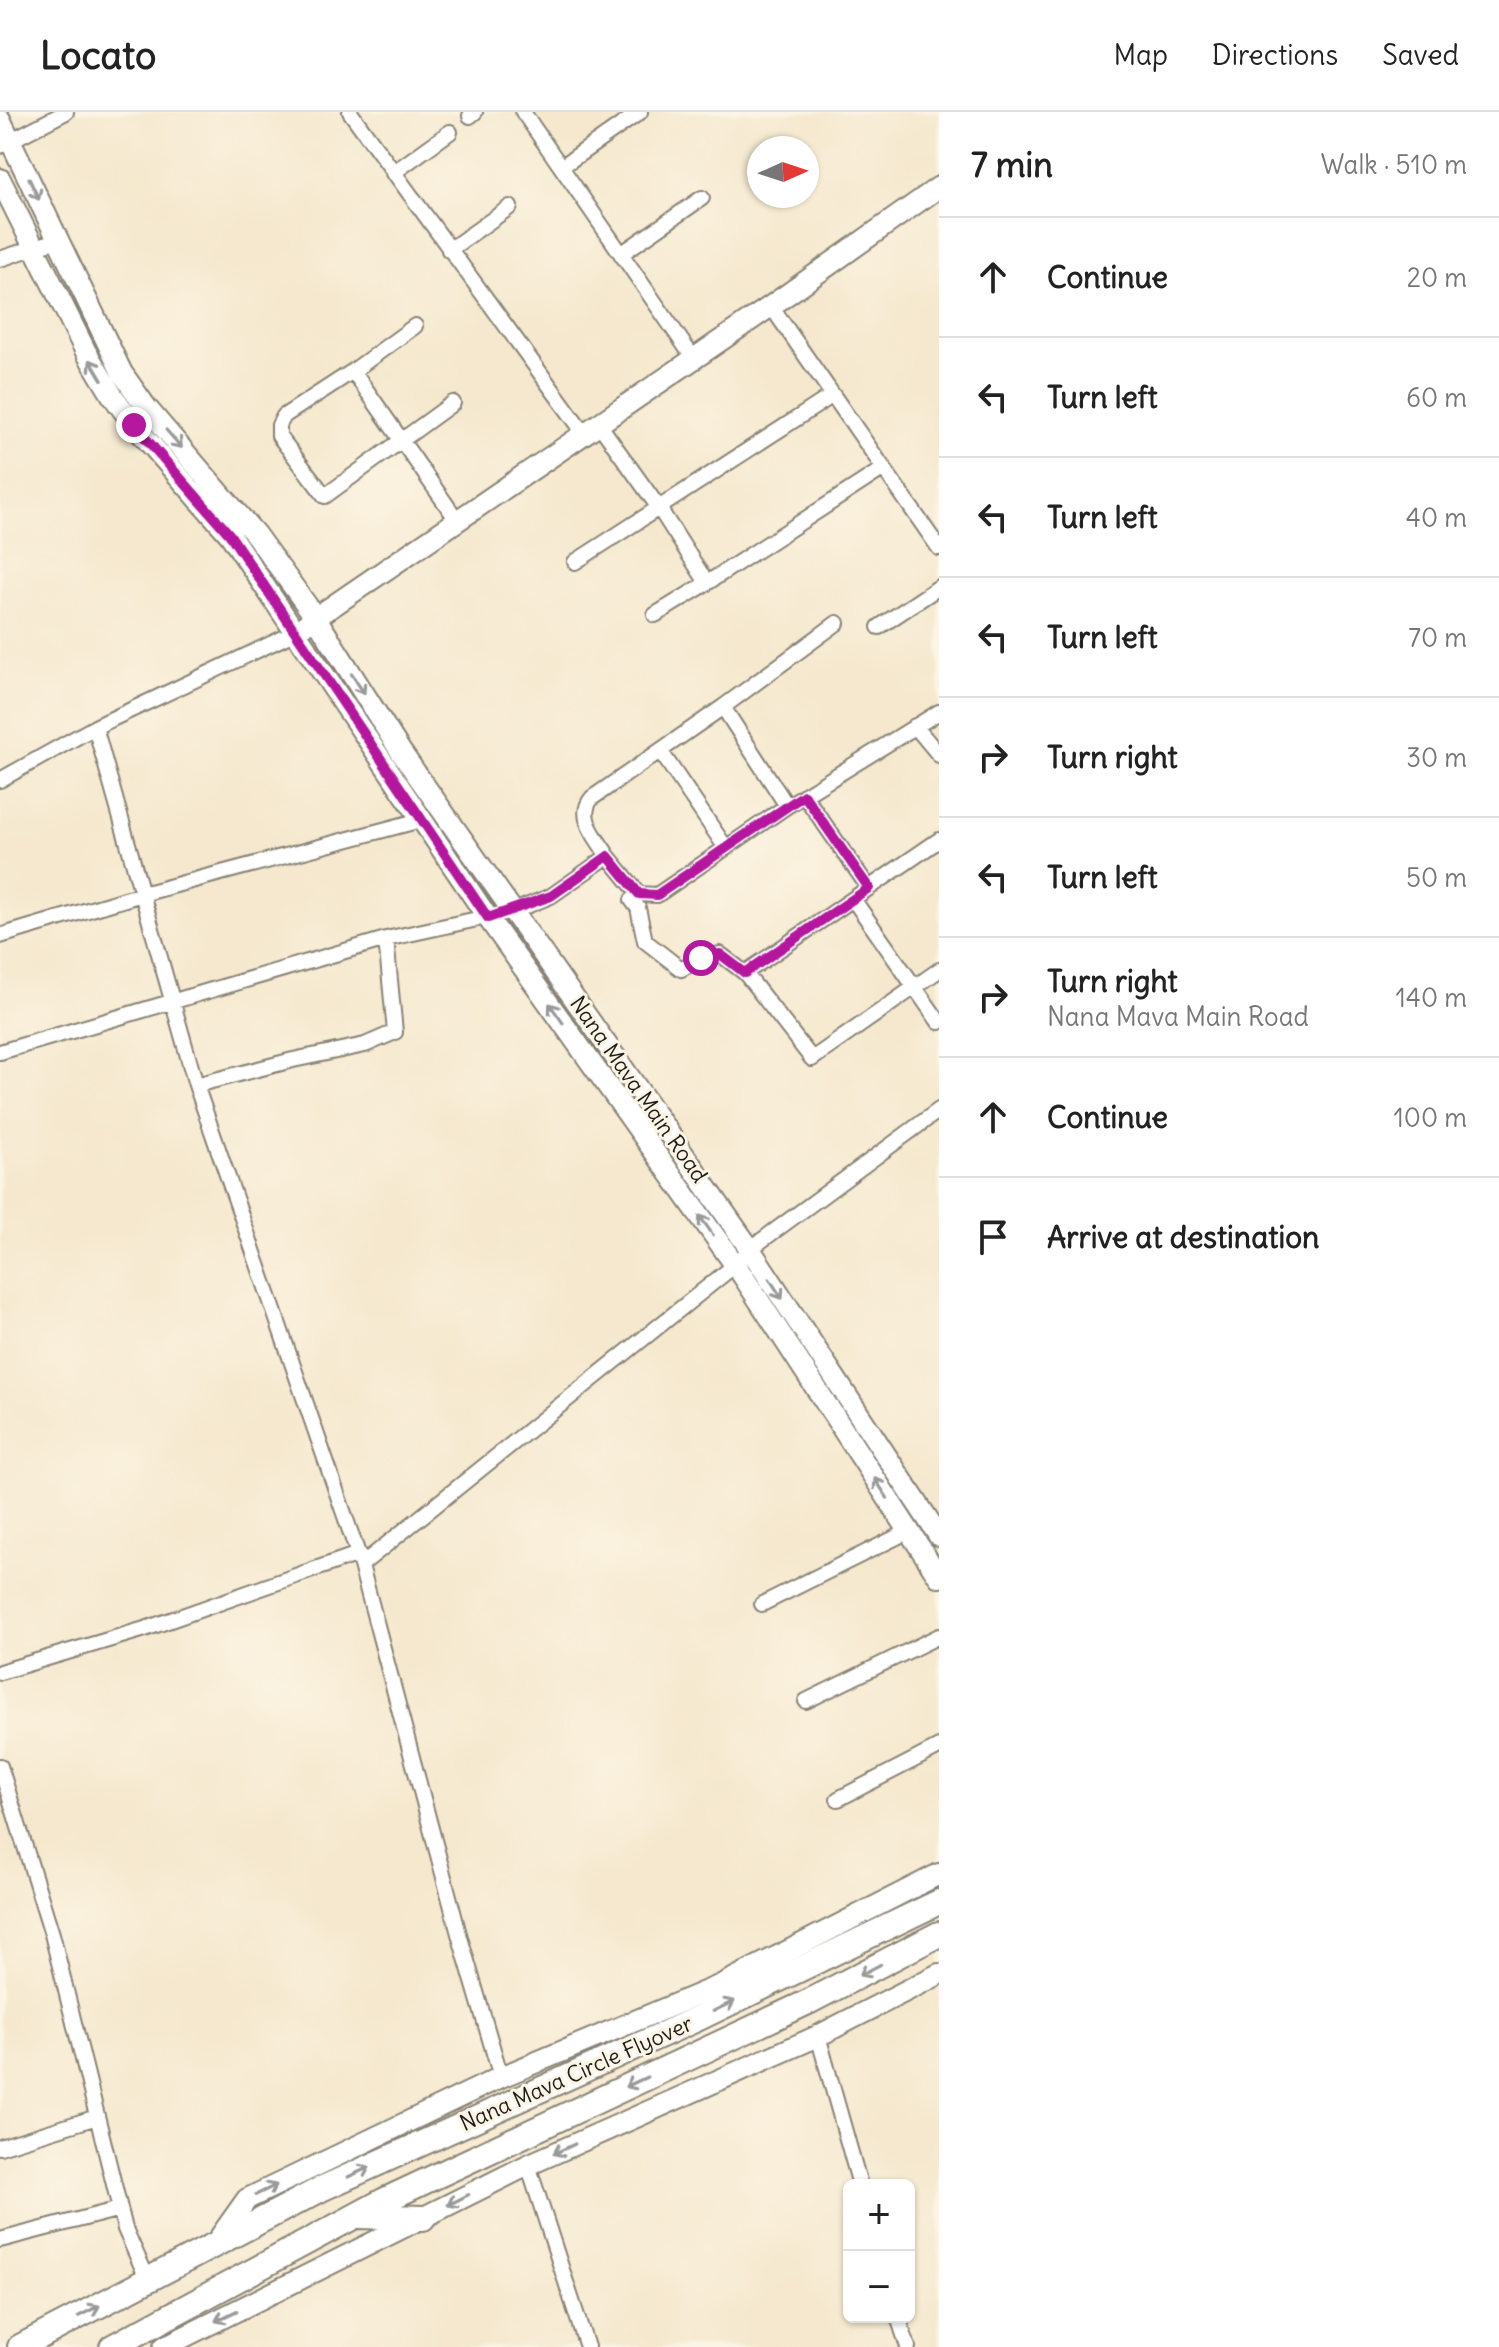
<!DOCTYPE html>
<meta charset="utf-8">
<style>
body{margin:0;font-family:Delius,sans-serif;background:#f2f2f2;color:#222}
.controls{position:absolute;right:24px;bottom:24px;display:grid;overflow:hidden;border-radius:12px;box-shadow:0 2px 6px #0004}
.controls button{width:72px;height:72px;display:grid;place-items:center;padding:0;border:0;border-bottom:2px solid #e0e0e0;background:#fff;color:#222;font:40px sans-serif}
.compass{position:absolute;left:747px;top:24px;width:72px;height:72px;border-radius:50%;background:#fff;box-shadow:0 2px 6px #0004;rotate:87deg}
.stop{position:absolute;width:24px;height:24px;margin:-18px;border:6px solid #b5179e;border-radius:50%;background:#fff}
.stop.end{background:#b5179e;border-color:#fff;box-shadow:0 2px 8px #0008}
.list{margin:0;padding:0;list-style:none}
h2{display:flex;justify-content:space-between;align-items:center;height:104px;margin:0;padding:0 32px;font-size:34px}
h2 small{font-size:26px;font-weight:400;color:#767676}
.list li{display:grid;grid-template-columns:52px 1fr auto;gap:24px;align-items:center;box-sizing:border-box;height:120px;padding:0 32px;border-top:2px solid #e0e0e0}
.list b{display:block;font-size:30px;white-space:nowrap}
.list p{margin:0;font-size:26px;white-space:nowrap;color:#767676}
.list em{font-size:26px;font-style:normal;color:#767676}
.icon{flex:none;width:44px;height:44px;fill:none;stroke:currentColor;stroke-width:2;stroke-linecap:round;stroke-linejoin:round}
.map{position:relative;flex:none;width:939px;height:2235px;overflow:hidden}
header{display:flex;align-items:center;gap:48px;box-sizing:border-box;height:112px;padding:0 40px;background:#fff;border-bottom:2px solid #e0e0e0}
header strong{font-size:38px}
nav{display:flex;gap:44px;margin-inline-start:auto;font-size:28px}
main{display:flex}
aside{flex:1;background:#fff}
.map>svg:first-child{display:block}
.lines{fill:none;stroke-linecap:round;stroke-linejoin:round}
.street-casing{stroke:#888275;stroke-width:18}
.secondary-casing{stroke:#888275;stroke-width:24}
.highway-casing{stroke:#888275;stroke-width:28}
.street{stroke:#fff;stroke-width:14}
.secondary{stroke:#fff;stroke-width:20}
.highway{stroke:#fff;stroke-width:24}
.oneway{stroke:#999}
.route{stroke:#b5179e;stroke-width:10}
.labels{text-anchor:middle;stroke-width:6;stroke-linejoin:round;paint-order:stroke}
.street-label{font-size:22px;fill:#1c1c1c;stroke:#fcf5e5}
</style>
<header>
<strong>Locato</strong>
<nav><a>Map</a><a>Directions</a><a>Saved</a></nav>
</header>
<main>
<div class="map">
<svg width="939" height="2235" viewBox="0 0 939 2235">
<rect width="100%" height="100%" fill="#fcf5e5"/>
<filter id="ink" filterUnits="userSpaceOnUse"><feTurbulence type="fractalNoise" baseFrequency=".0125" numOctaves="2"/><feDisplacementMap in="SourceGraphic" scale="16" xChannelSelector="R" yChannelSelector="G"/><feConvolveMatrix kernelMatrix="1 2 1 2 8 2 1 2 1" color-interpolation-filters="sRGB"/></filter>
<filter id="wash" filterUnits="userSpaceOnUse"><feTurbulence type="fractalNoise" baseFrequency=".006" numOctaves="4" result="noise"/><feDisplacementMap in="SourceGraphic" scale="32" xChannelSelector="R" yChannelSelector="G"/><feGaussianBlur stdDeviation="1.8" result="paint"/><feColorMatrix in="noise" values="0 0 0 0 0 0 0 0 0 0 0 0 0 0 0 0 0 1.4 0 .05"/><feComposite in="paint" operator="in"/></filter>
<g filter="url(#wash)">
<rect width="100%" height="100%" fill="#f5e8ce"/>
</g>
<g filter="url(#ink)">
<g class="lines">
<g class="street-casing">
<path id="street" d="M350 0 584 321
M523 0 694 247
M470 4 475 0
M0 34 66 0
M561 55 640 0
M393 61 450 20
M449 138 510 95
M621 142 702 86
M0 147 57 128
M771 194 939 436
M415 214 353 259 457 408
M353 259 284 304 279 313V324L325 384 453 291
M599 312 659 396 707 471 884 356
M575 450 833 283
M655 503 707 471
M879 515 939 475
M723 595 787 694 939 600
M915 614 939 643
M95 615 196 973 358 1442 459 1822 501 1965
M661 640 726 736
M0 668 95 615 296 520
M804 683 869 776
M608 744 639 782 657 783 787 694
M853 787 939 910
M632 788 638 796 645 829 681 857 701 846 720 842 745 861 812 947 939 858
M0 824 142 782 421 708
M745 861 939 728
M0 940 386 827 514 799 551 784 608 744C597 726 576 705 592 686L723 595 837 511
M196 973 293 948 365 933 395 920 386 827
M361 1453 735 1153 750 1137 939 998
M762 1492 909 1419
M0 1560 145 1517 358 1442
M806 1589 939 1524
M0 1654 52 1822 125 2117 148 2168
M838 1687 939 1635
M818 1924 860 2073
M0 2035 97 2005
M528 2053 587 2235
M0 2128 120 2097
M898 2205 908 2235"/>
</g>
<g class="secondary-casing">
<path id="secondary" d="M0 7 122 261 146 295 255 422 316 506 401 640 750 1137 939 1424
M0 67 86 240 112 283 134 313 230 423 488 806 743 1164 939 1465
M305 513 771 194 939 75
M215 2132 247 2087 501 1965 721 1873 939 1762
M164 2235 528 2053 818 1924 939 1862"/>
</g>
<g class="highway-casing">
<path id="highway" d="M359 2104 423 2106
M20 2235 321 2077 701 1905 939 1790
M112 2235 383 2089 808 1890 939 1822"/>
</g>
<use href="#street" class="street"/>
<use href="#secondary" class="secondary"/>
<use href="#highway" class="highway"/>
</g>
<defs><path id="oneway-shaft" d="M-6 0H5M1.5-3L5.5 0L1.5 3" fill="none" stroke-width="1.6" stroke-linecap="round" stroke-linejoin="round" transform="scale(2)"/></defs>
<g class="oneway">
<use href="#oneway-shaft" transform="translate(34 77) rotate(65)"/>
<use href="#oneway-shaft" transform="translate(96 258) rotate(-121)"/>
<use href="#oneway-shaft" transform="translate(174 327) rotate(49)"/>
<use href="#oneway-shaft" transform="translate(358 572) rotate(57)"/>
<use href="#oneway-shaft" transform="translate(556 901) rotate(-125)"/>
<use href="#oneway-shaft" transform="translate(706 1113) rotate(-125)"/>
<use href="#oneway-shaft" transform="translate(776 1177) rotate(57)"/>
<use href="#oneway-shaft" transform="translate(881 1376) rotate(-123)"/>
<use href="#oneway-shaft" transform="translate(870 1858) rotate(152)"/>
<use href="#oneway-shaft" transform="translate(724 1894) rotate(-26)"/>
<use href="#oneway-shaft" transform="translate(636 1970) rotate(155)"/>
<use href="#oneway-shaft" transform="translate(564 2037) rotate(155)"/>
<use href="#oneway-shaft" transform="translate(359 2060) rotate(-25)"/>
<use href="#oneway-shaft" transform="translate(266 2078) rotate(-26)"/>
<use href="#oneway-shaft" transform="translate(458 2088) rotate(153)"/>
<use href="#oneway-shaft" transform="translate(89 2199) rotate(-27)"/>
<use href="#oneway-shaft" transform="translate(226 2204) rotate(154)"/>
</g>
</g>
<g class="lines" filter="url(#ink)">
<path class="route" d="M134 313 230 423 488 806 551 784 608 744 639 782 657 783 804 683 869 776 745 861 720 842 701 846"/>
</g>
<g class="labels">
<g class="street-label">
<text transform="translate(639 977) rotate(55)" y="8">Nana Mava Main Road</text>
<text transform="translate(576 1961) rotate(-24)" y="8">Nana Mava Circle Flyover</text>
</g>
</g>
</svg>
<div class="controls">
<button>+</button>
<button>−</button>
</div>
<svg class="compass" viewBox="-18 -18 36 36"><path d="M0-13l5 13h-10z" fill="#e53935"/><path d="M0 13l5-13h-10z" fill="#767676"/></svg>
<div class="stop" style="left:701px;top:846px"></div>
<div class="stop end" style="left:134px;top:313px"></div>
</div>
<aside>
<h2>7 min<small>Walk · 510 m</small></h2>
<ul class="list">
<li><svg class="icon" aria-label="ahead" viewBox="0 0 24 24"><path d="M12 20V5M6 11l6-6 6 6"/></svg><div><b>Continue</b></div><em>20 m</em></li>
<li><svg class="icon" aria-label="left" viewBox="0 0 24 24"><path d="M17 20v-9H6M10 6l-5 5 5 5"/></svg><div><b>Turn left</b></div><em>60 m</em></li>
<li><svg class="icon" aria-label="left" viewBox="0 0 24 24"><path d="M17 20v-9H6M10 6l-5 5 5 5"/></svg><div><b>Turn left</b></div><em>40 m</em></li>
<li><svg class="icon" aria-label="left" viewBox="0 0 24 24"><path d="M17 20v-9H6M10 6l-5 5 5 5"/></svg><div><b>Turn left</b></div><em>70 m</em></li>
<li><svg class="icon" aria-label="right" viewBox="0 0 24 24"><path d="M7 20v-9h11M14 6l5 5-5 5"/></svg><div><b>Turn right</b></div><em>30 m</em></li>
<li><svg class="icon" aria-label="left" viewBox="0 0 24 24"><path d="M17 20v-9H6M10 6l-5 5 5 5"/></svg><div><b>Turn left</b></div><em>50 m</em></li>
<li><svg class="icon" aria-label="right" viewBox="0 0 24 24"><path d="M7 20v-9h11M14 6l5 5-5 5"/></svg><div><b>Turn right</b><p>Nana Mava Main Road</p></div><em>140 m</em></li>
<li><svg class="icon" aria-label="ahead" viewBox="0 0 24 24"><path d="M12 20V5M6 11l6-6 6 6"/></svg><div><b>Continue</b></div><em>100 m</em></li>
<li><svg class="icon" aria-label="arrive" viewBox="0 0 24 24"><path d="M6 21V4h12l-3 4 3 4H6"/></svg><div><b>Arrive at destination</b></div></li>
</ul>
</aside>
</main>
